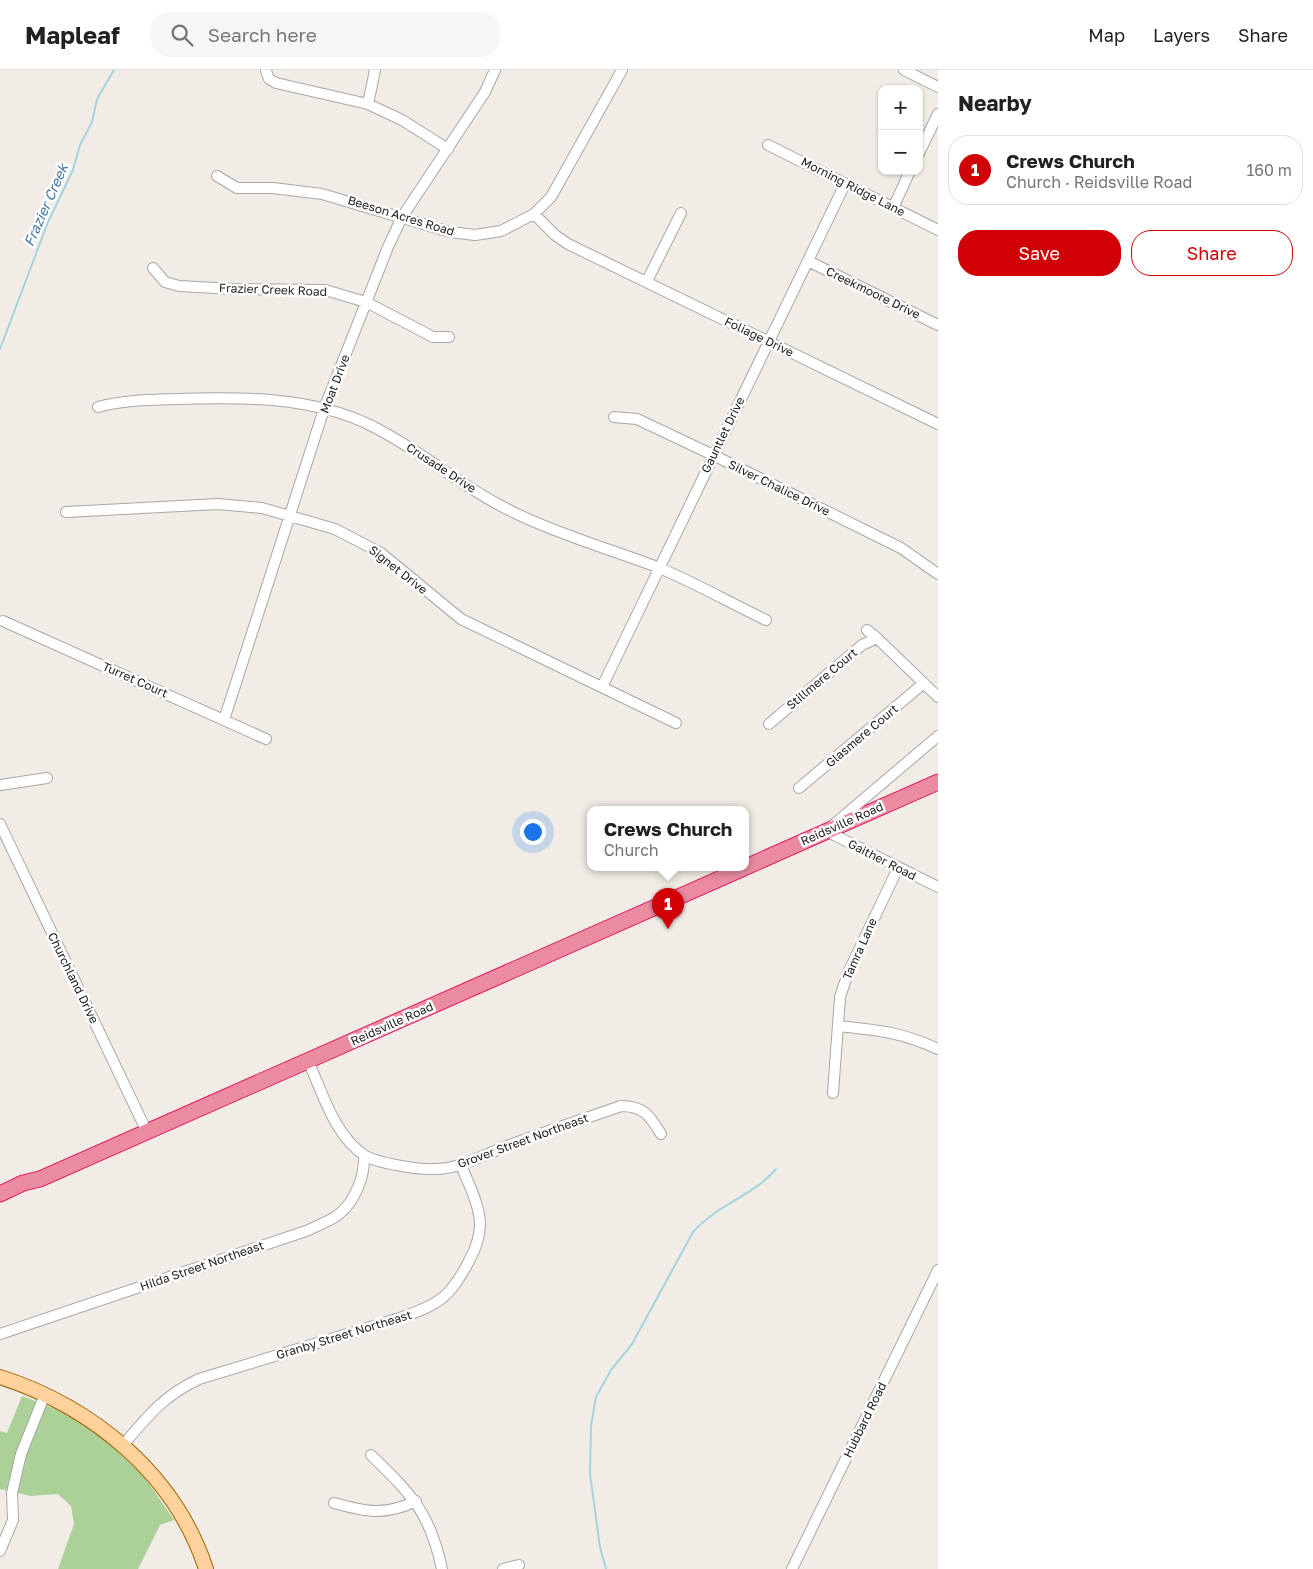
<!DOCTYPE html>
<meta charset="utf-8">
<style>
body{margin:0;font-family:"Golos Text",sans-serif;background:#f6f6f6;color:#202124}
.controls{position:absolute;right:15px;top:15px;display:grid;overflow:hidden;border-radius:10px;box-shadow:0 1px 4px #0004}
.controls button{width:45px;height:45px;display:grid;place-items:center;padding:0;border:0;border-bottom:1px solid #e0e0e0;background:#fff;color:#202124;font:25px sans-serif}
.you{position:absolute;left:532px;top:761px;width:18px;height:18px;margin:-12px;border:4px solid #fff;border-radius:50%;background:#1a73e8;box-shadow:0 0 0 8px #1a73e833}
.badge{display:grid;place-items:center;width:32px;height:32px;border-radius:50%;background:#d00006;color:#fff;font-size:16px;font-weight:700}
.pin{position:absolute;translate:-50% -41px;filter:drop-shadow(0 1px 2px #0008)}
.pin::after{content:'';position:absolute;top:26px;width:18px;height:15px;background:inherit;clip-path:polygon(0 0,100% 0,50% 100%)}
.popup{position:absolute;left:587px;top:736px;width:162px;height:65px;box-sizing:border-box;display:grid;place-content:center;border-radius:10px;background:#fff;filter:drop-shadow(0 1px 4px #0005);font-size:16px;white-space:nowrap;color:#757577}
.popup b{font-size:19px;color:#202124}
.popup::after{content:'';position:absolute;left:50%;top:100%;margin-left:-10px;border:10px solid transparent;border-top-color:#fff}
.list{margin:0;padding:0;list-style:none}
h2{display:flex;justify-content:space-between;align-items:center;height:65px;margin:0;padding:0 20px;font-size:21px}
h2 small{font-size:16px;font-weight:400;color:#757577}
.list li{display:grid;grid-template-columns:32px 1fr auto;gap:15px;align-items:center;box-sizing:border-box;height:70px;margin:0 10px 10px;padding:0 10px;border:1px solid #e0e0e0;border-radius:20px}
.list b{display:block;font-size:19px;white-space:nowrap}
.list p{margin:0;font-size:16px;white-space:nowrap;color:#757577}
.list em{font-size:16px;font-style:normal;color:#757577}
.actions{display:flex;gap:10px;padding:15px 20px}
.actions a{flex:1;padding:11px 0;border:1px solid #d00006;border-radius:20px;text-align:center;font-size:18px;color:#d00006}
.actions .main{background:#d00006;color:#fff}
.icon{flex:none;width:28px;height:28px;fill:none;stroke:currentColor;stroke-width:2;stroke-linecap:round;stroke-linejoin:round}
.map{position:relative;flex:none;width:938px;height:1499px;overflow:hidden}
header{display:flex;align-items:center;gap:30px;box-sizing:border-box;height:70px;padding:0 25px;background:#fff;border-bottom:1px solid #e0e0e0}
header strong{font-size:24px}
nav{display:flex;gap:28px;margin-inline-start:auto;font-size:18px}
.search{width:350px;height:45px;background:#f6f6f6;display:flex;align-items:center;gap:12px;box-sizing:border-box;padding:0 18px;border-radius:20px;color:#757577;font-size:19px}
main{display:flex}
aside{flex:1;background:#fff}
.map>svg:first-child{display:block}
.forest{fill:#abd199}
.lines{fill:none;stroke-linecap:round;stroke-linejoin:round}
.stream{stroke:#a5d4e0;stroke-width:2}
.minor-casing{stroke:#a7a7a7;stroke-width:12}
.major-casing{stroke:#9c6400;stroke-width:16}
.highway-casing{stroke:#e12068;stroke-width:17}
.minor{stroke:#fff;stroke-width:10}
.major{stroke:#ffd29d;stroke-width:14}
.highway{stroke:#ea8ba0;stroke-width:15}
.labels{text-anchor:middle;stroke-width:5;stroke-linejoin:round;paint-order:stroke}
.street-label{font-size:12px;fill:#202020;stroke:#fff}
.water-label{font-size:14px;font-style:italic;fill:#4276a4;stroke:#fff}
</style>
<header>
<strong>Mapleaf</strong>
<div class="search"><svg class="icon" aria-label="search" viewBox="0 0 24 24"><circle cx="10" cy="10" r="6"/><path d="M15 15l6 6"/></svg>Search here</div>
<nav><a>Map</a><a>Layers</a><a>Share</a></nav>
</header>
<main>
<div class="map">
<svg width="938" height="1499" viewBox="0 0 938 1499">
<rect width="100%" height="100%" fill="#f1ede6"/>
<path class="forest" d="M22 1326 53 1338 92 1358 143 1405 174 1450 160 1455 138 1499H58L74 1454 71 1436 58 1424 31 1426 0 1419V1361L7 1363Z"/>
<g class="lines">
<path class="stream" d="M0 279 48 152 73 100 80 75 92 52 97 29 114 0
M606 1499 600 1477 590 1404 591 1356 596 1327 611 1300 632 1274 693 1162C718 1134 753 1126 776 1099"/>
<g class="minor-casing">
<path id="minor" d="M904 0 938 17
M266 1 269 9 276 13 368 34 402 50 448 79
M368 34 375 0
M768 75 938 160
M919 83 938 44
M217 106 237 118H273L322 124 450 162 475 165 501 161 534 144 551 127 622 0
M893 138 910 101
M534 144 555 165 568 174 938 354
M808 191 938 255
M153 198 165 212 179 216 233 219 325 220 366 232 433 267H449
M647 211 681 143
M98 337C124 330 149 330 176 329 241 327 310 326 370 355 421 380 464 419 515 443 560 465 610 479 657 497 694 512 730 533 766 550
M614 347 637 349 713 385 901 478 938 504
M66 442 218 434 262 438 335 459 381 483 461 549 676 653
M3 551 266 669
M867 560 877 568 938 627
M602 617 845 114
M224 650 324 339 388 177 402 147 485 22 495 0
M769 654 862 575 877 568
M938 666 826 761 938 817
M0 715 47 708
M799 718 924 613
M0 754 147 1062
M838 956C877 960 902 962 938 979
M308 991C322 1021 334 1065 364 1085 376 1093 419 1100 434 1099 461 1099 485 1084 510 1075 547 1061 584 1049 621 1036 644 1036 650 1046 661 1064
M833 1023 840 927 848 903 898 798
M0 1264 309 1160C318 1155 330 1151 338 1145 355 1132 365 1106 364 1085
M123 1375C148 1346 163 1326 199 1309L400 1248C440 1234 451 1227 470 1189 476 1178 480 1166 480 1153 479 1133 468 1113 461 1095
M371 1385C411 1424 430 1442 442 1499
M334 1433C366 1442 385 1446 416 1431
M0 1481 13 1450 12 1423 21 1384 45 1324
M503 1499 519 1495
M792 1499 938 1200"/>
</g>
<g class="major-casing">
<path id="major" d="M0 1307C93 1337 175 1404 206 1499"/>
</g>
<g class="highway-casing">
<path id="highway" d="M746 797 938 712
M0 1124 23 1113 40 1109 744 798"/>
</g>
<use href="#minor" class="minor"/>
<use href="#major" class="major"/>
<use href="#highway" class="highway"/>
</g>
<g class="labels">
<g class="street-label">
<text transform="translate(853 117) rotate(27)" y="4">Morning Ridge Lane</text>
<text transform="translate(401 146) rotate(17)" y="4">Beeson Acres Road</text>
<text transform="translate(273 220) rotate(2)" y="4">Frazier Creek Road</text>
<text transform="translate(873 223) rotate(26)" y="4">Creekmoore Drive</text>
<text transform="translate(759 267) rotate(26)" y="4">Foliage Drive</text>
<text transform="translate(335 314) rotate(-69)" y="4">Moat Drive</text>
<text transform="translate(723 365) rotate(-64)" y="4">Gauntlet Drive</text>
<text transform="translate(441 398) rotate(33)" y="4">Crusade Drive</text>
<text transform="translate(779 418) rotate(26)" y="4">Silver Chalice Drive</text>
<text transform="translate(398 500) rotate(38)" y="4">Signet Drive</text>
<text transform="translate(822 609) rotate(-40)" y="4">Stillmere Court</text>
<text transform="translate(135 610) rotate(24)" y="4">Turret Court</text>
<text transform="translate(862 666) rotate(-40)" y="4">Glasmere Court</text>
<text transform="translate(842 754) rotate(-24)" y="4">Reidsville Road</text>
<text transform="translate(882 790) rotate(27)" y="4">Gaither Road</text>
<text transform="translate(860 879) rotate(-66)" y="4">Tamra Lane</text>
<text transform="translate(73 908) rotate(64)" y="4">Churchland Drive</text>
<text transform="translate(392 954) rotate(-24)" y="4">Reidsville Road</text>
<text transform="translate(523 1071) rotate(-20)" y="4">Grover Street Northeast</text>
<text transform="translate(202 1196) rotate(-19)" y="4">Hilda Street Northeast</text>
<text transform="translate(344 1265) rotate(-17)" y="4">Granby Street Northeast</text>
<text transform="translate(865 1350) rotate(-64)" y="4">Hubbard Road</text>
</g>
<g class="water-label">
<text transform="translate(46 135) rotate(-66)" y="5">Frazier Creek</text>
</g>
</g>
</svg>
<div class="controls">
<button>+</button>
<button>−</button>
</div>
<div class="you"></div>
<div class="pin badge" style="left:668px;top:859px">1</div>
<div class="popup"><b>Crews Church</b>Church</div>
</div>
<aside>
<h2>Nearby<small></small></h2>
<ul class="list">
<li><span class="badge">1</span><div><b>Crews Church</b><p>Church · Reidsville Road</p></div><em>160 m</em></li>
</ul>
<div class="actions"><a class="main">Save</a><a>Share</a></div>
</aside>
</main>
